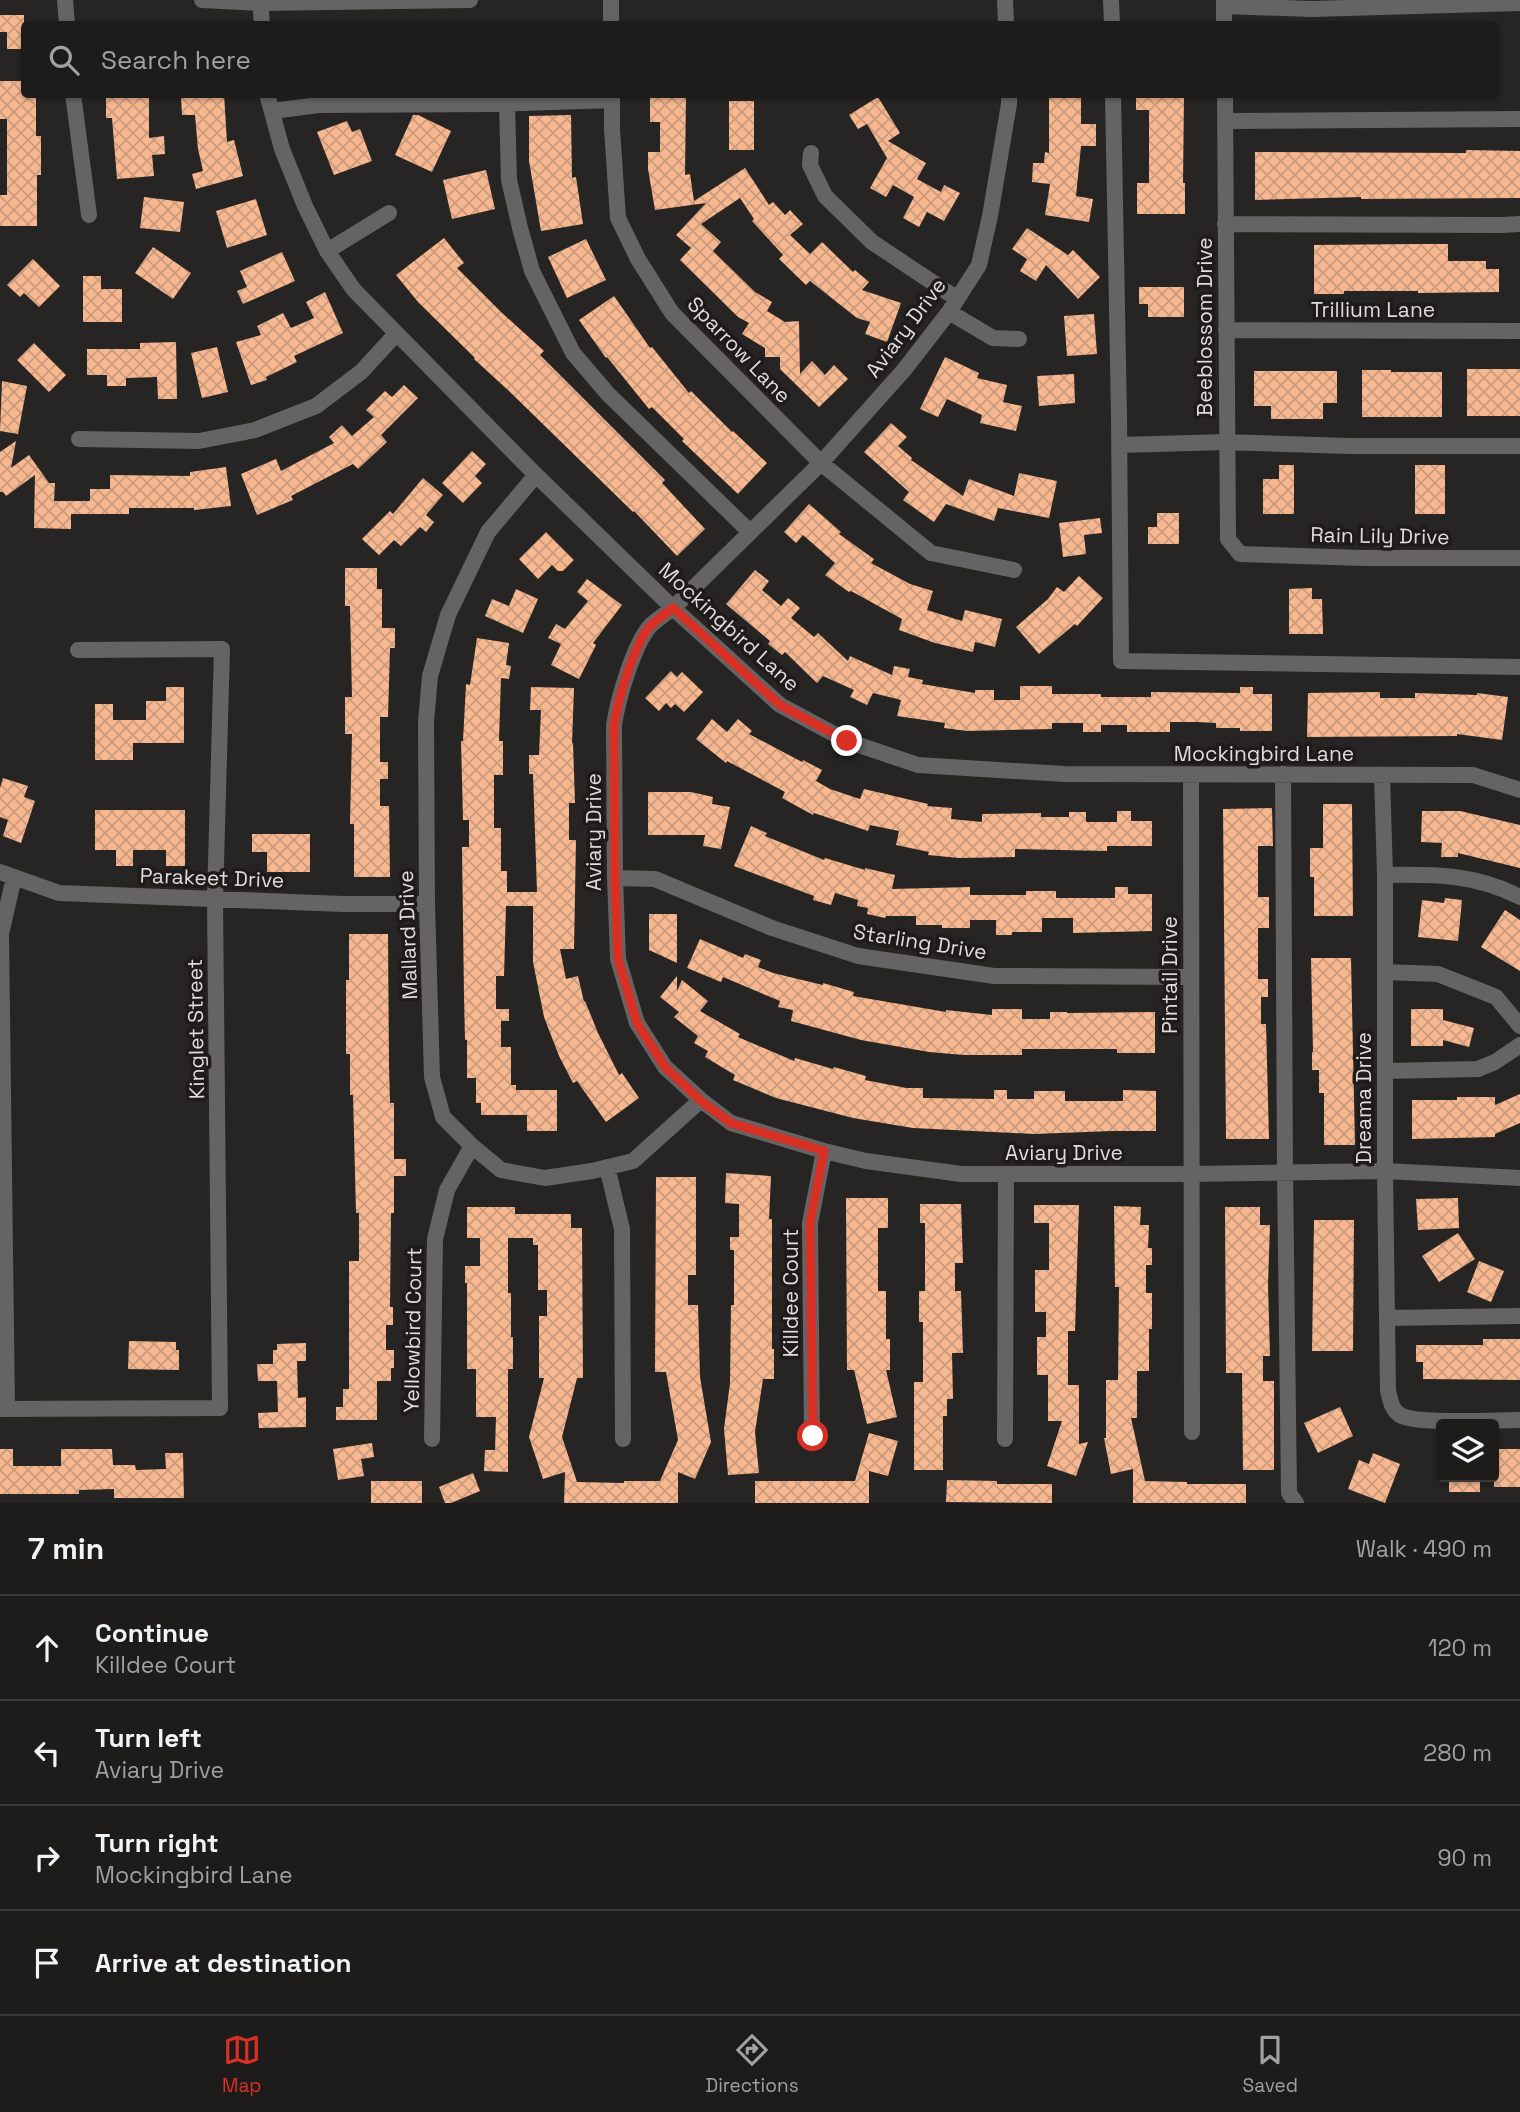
<!DOCTYPE html>
<meta charset="utf-8">
<style>
body{margin:0;font-family:"Space Grotesk",sans-serif;background:#252523;color:#f1f3f6}
.controls{position:absolute;right:21px;bottom:21px;display:grid;overflow:hidden;border-radius:7px;box-shadow:0 2px 5px #0004}
.controls button{width:63px;height:63px;display:grid;place-items:center;padding:0;border:0;border-bottom:2px solid #3b3a39;background:#1d1c1a;color:#f1f3f6;font:35px sans-serif}
.stop{position:absolute;width:21px;height:21px;margin:-16px;border:5px solid #d93025;border-radius:50%;background:#fff}
.stop.end{background:#d93025;border-color:#fff;box-shadow:0 2px 7px #0008}
.list{margin:0;padding:0;list-style:none}
h2{display:flex;justify-content:space-between;align-items:center;height:91px;margin:0;padding:0 28px;font-size:30px}
h2 small{font-size:23px;font-weight:400;color:#a0a1a2}
.list li{display:grid;grid-template-columns:46px 1fr auto;gap:21px;align-items:center;box-sizing:border-box;height:105px;padding:0 28px;border-top:2px solid #3b3a39}
.list b{display:block;font-size:26px;white-space:nowrap}
.list p{margin:0;font-size:23px;white-space:nowrap;color:#a0a1a2}
.list em{font-size:23px;font-style:normal;color:#a0a1a2}
.icon{flex:none;width:38px;height:38px;fill:none;stroke:currentColor;stroke-width:2;stroke-linecap:round;stroke-linejoin:round}
.map{position:relative;flex:none;width:1520px;height:1503px;overflow:hidden}
.search{position:absolute;background:#1d1c1a;box-shadow:0 2px 5px #0004;left:21px;right:21px;top:21px;height:77px;display:flex;align-items:center;gap:18px;box-sizing:border-box;padding:0 24px;border-radius:7px;color:#a0a1a2;font-size:26px}
.sheet{height:511px;background:#1d1c1a}
nav{display:flex;justify-content:space-around;align-items:center;box-sizing:border-box;height:98px;border-top:2px solid #3b3a39;background:#1d1c1a;font-size:19px;color:#a0a1a2}
nav a{display:grid;justify-items:center;gap:4px}
nav .on{color:#d93025}
.map>svg:first-child{display:block}
.building{fill:url(#building-cross-hatch)}
.lines{fill:none;stroke-linecap:round;stroke-linejoin:round}
.minor{stroke:#656363;stroke-width:16}
.route{stroke:#d93025;stroke-width:9}
.labels{text-anchor:middle;stroke-width:7;stroke-linejoin:round;paint-order:stroke}
.street-label{font-size:21px;fill:#dfdddc;stroke:#1e1b1a}
</style>
<div class="map">
<svg width="1520" height="1503" viewBox="0 0 1520 1503">
<defs>
<pattern id="building-cross-hatch" width="8" height="8" patternUnits="userSpaceOnUse" patternTransform="scale(1.75)"><rect width="8" height="8" fill="#f7b890"/><path d="M0 0l8 8M0 8l8-8" fill="none" stroke="#ca9a7c"/></pattern>
</defs>
<rect width="100%" height="100%" fill="#272523"/>
<path class="building" d="M0 15H24V49H7V32H0Z
M0 81H24V94H36V136H41V175H37V226H0V195H7V119H0Z
M106 94H149V138L164 136 165 154 152 155 154 176 117 179 112 118H106Z
M224 94 227 142 234 140 243 176 196 189 192 174 203 171 198 149 195 115H182L181 97Z
M650 94H686L685 175 690 174 694 201 745 168 769 205 773 202 785 215 790 210 803 224 790 235 810 254 822 242 853 272 855 270 869 282 862 290 901 303 887 342 865 334 870 322 857 318 810 281 806 285 779 259 783 255 752 221 754 219 740 198 701 224 721 242 713 251 755 292 772 302 767 311 785 322 799 321 800 374 812 361 825 375 834 365 848 379 819 407 780 369V357H765V348L742 334 749 323 738 317 680 260 691 248 676 235 706 203 655 210 648 169V152H660V122H650Z
M1049 94H1081V124H1096V146H1081L1076 196 1093 199 1089 222 1045 215 1050 184 1032 182 1033 163H1044L1045 152 1049 153Z
M1136 94H1184L1183 183H1185V214H1137V183H1149V110H1136Z
M878 97 900 133 888 141 926 163 917 179 941 192 944 185 960 193 944 221 927 212 919 227 903 218 914 197 893 185 886 197 870 188 887 158 867 124 858 129 849 115Z
M729 101H754V150H729Z
M413 115H418L451 131 432 172 395 155Z
M571 115 572 178 576 177 583 224 541 231 529 161V116Z
M347 121 352 132 360 129 372 161 334 175 317 132Z
M1466 150 1520 151V198L1361 199V197L1255 200V152L1466 153Z
M486 170 495 209 452 219 443 180Z
M144 197 184 202 180 232 140 228Z
M256 199 267 235 227 248 216 211Z
M1027 228 1068 255 1073 250 1100 277 1078 299 1046 265 1036 281 1020 271 1027 259 1012 249Z
M444 238 464 263 457 268 501 312 544 351 540 355 665 480 662 483 705 529 677 556 634 511 633 512 509 391 474 359 475 358 418 302 396 275Z
M586 239 606 280 567 298 548 257Z
M1418 244H1448V261H1486V269H1499V292L1418 293V291H1344V294H1314V245Z
M153 247 191 273 173 299 135 273Z
M282 252 295 281 243 304 237 291 247 287 240 271Z
M33 259 60 286 39 307 24 293 20 297 7 285Z
M83 276H101V289H122V322H83Z
M1139 287H1184V317H1148V304H1139Z
M325 292 343 333 294 356 297 362 266 377 267 380 251 385 236 342 261 335 257 326 283 313 291 328 314 318 306 302Z
M614 296 650 348 652 347 689 393 691 391 732 432 733 431 767 463 738 494 682 441 684 439 652 407 649 409 607 357 606 358 579 320Z
M1094 314 1097 354 1067 356 1064 316Z
M176 342 177 399H158L157 377 126 378V386H107V375H87V349H140V343Z
M34 343 66 375 49 392 17 360Z
M217 347 228 392 202 398 191 353Z
M945 357 979 373 977 378 1007 385 1003 402 1022 406 1016 431 980 423 982 415 947 399 938 417 920 409Z
M1467 369H1520V416H1467Z
M1362 370H1391V372H1442V417H1362Z
M1254 371H1337V403H1323V419H1271V406H1254Z
M1074 374 1075 403 1039 406 1037 376Z
M2 381 27 386 18 434 0 431Z
M404 385 418 398 381 435 387 442 358 469 353 464 291 496 293 500 257 515 241 474 276 459 281 471 334 443 329 437 342 425 352 436 374 417 366 410 385 391 392 397Z
M891 423 907 437 898 446 912 458 911 460 963 496 969 479 1014 496 1019 473 1057 481 1049 518 998 508 994 521 946 504 934 522 903 500 909 492 864 452Z
M16 441 11 468 29 455 49 483H55L54 501H90V489H110V475L190 476V472L226 467 231 506 194 510V508H129V514H71V529L34 528 35 475 6 496 3 492H0V452Z
M472 451 486 464 475 476 482 483 463 503 442 483Z
M1279 465H1294V514H1263V479H1279Z
M1415 465H1445V514H1415Z
M423 478 443 495 426 515 434 522 426 532 420 527 401 546 394 540 379 555 362 539 390 511 393 514Z
M809 504 841 532 839 534 874 559 871 563 910 584 933 591 927 610 962 621 965 610 1002 619 995 647 975 642 973 652 935 643 899 630 902 619 851 591 849 592 825 575 835 563 803 535 796 543 784 532Z
M1157 513H1179V544H1148V527H1157Z
M1100 518 1102 533 1084 535 1086 554 1063 557 1059 523Z
M546 532 574 560 563 571H558L552 565 538 579 519 559Z
M345 568H377V589H382V628H395V648H390L388 717H380V762H388V779H380V806H389L390 877H354V824H350L352 734H345V697H352L350 606H345Z
M755 570 769 581 762 590 781 606 788 598 800 608 791 618 814 637 818 633 848 661 850 656 892 675 894 666 910 669 908 677 923 680 922 684 975 693V690H994V700H1020V686H1052V694H1101V697H1151V692L1240 693V687H1253V694H1272V731H1240V728H1216V723L1197 722H1170V732H1127V725H1101V732H1083V723H1052V729L967 731 944 728 945 723 897 716 901 700 873 693 867 705 850 697 854 690 823 676 817 683 785 652 782 655 768 644 770 641 726 604Z
M1079 576 1103 598 1077 626 1075 624 1039 654 1016 627 1048 599 1057 587 1064 592Z
M587 579 622 605 593 643 596 645 579 679 551 665 561 644 548 638 556 624 565 629 588 601 577 592Z
M1312 588V599H1322L1323 634H1289V589Z
M516 589 538 599 523 633 485 616 492 599 509 606Z
M477 638 509 643 506 665 511 666 509 679 501 678 499 741H503V775H494V828H501V871H507V892H537L533 774H529V755H539L541 710H530L531 687 574 688 572 743H573L575 803H569V840H576L574 949H560L566 979 578 976 584 1002 585 1001 598 1033 619 1075 622 1073 639 1098 606 1122 577 1081 573 1083 559 1056 544 1017 533 962V906H506L504 976H496V1009H509V1021H501V1047H511V1085H516V1090H557V1131H527V1115H481V1103H476V1078H467V1040H465L464 996 462 847H469V820H463L461 741H463L466 684 470 685Z
M671 671 677 677 682 672 703 692 684 712 675 704 671 708 666 703 659 711 645 698Z
M166 687H184V743H133V760H95V704H113V720H146V701H166Z
M1380 692V698H1415V693L1477 695V693L1508 697 1502 740 1457 734V736L1307 737 1308 693Z
M712 719 727 732 738 719 752 731 749 734 802 762 803 760 822 770 816 781 830 789 860 799 864 789 928 804 927 806 952 808 951 819 982 822V814L1041 813V817H1069V812H1086V822H1117V811H1131V821H1152V846H1107V851L1015 849V857L959 858 928 855 929 852 896 845 899 831 870 825 868 831 814 813 813 815 782 798 785 792 727 761 726 763 696 739Z
M3 778 28 786 24 797 35 801 21 843 3 836 8 820 0 817V788Z
M648 792H691L713 797 712 804 730 807 721 849 703 846 705 835H648Z
M1323 804H1352L1353 916H1314V877H1310V848H1323Z
M1272 808 1273 846H1258V897H1269V928H1258V979H1268V997H1261V1024H1266L1269 1139H1226L1223 809Z
M95 810H185V866H166V850H133V866H116V850H95Z
M1422 811H1460L1520 825V868L1458 853V857H1441L1442 843 1421 842Z
M751 826 767 833 765 836 824 860 825 858 865 870V868L895 875 892 889 970 887V895H1026V891H1056V898H1115V887H1128V894H1152V931L1073 933V918H1042V932H1012V935H996V920H970V928H942V925H916V916H886L885 918 867 914 868 908 857 906 858 900 835 893 831 905 813 900 814 896 734 866Z
M252 834H310V872H267V852H252Z
M1445 898 1462 900 1458 941 1418 937 1422 900 1444 903Z
M1505 910 1520 920V971L1481 947Z
M649 914H677V963L649 950Z
M349 934H388L389 1065 390 1103H394V1159H406V1176H394V1213H391L390 1307H393V1325H386V1350H394V1368H391V1381H377V1420H336V1407H343V1389H349V1261H359V1213H356L353 1095H350V1054H346V980H349Z
M700 939 743 958 745 954 761 960 758 967 773 973 823 985V983L854 992 853 996 946 1012V1010L992 1015V1009H1022V1019H1050V1012H1067V1013L1155 1012V1053H1117V1049H1022V1055H964L929 1052 861 1040 791 1021 793 1010 778 1007 780 1001 723 977 721 982 687 968Z
M1311 958H1351L1355 1145H1324V1093H1319V1070H1312V1052H1313Z
M677 976V991L682 980 708 1001 700 1011 740 1034 738 1037 794 1061 795 1058 833 1069 834 1067 866 1076 865 1080 906 1088H923V1098L994 1099V1090H1007V1099H1034V1091H1065V1101H1123V1090L1156 1091V1131H1112L1034 1134 913 1128 853 1118 776 1098 733 1080 735 1075 705 1057 708 1051 694 1043 698 1036 674 1017 679 1012 660 997Z
M1411 1009H1443V1020L1474 1028 1469 1047 1443 1040V1046H1411Z
M1520 1094V1123L1495 1134V1137L1412 1139V1100H1457V1097H1495V1105Z
M726 1173 771 1176 769 1219H772V1349H774V1379H763L755 1432 759 1473 728 1475 724 1429 730 1383 731 1305H734V1250H730V1237H739V1204L725 1203Z
M656 1177H696V1275H688V1305H698L700 1377 711 1442 695 1479 678 1472V1503H564L565 1472 543 1479 529 1437 544 1378H539V1316H547V1290H538V1245H533V1238H508V1293H511V1337H513V1369H508V1472L484 1471 485 1450H495L496 1417H476V1369H467V1283H465V1266H480V1238H467V1207H515V1214H571V1228H582L583 1378H577L562 1437 577 1482 624 1483V1481H660L678 1440 666 1372H655Z
M846 1198H888V1228H878V1291H886V1339H890V1370H886L897 1417 867 1424 854 1370H847Z
M1458 1198 1459 1228 1418 1230 1416 1199Z
M920 1204H961L963 1263H955V1291H961L963 1353H952L953 1399H947V1416H943V1470H914V1382H923V1322H919V1291H925V1223H920Z
M1034 1205H1079L1075 1331H1068V1385H1079V1444L1088 1442 1076 1476 1047 1466 1062 1421H1048V1375H1037V1337H1046V1312H1035V1270H1049V1223H1034Z
M1114 1206 1141 1207 1140 1225H1149L1148 1248H1152V1265H1146V1293H1152V1329H1149V1371H1137V1418H1131L1145 1481 1187 1482V1484H1246V1503H1133V1469L1111 1474 1104 1438H1106V1380H1118L1119 1287H1115Z
M1225 1207H1260V1225H1270L1268 1285 1270 1356H1263V1381H1274V1470H1243L1242 1373H1226Z
M1314 1220H1354L1353 1351H1312Z
M1458 1233 1475 1259 1439 1282 1422 1256Z
M1479 1261 1504 1271 1491 1302 1467 1292Z
M1483 1339H1520V1380L1423 1379V1362H1416V1345H1483Z
M129 1341 176 1342V1350H179V1370L128 1369Z
M306 1343V1361H297L298 1398 306 1397V1427L259 1428 258 1413 278 1412 277 1381H258L257 1364H273V1350H277V1344Z
M1340 1407 1353 1436 1318 1453 1304 1423Z
M869 1433 898 1441 888 1476 869 1471V1503H755V1481H855Z
M372 1443 374 1457 361 1459 364 1476 338 1480 333 1449Z
M0 1449H13V1466H61V1449H112L113 1465H135L136 1470 166 1469 165 1453H183L184 1498H114V1489L79 1490V1494H0Z
M1494 1449H1520V1487H1494Z
M1373 1453 1400 1464 1385 1503 1348 1489 1359 1460 1369 1464Z
M473 1473 480 1491 451 1503H445L439 1487Z
M1449 1477H1480V1492H1449Z
M947 1480 997 1481V1484H1052V1503L946 1502Z
M371 1481H422V1503H371Z"/>
<g class="lines">
<path class="minor" d="M65 0 67 24
M202 0 260 3 470 0
M260 0 262 24
M611 0V24
M1005 0 1006 24
M1111 0 1112 24
M1224 0V24
M1224 6 1312 9 1520 3
M73 94 89 215
M267 94 282 149 305 206 327 251 354 290 536 475 673 608 780 705 847 741 918 765 1064 774 1473 775 1520 790
M612 94V129L618 218 638 259 672 313 821 463 931 553 1014 570
M1009 94V104L990 216 979 265 949 312 904 370 821 463 673 608C666 613 658 619 651 625 634 643 618 699 614 725L615 878 618 959 637 1023 665 1067 701 1100 731 1123 824 1151 866 1161 961 1174H1191L1385 1171 1520 1178
M1113 94 1119 416 1121 661 1520 667
M1225 94 1228 539 1240 554 1363 558H1520
M507 104 509 180 520 228 532 271 573 353 608 394 750 532
M272 111 319 105 495 104 612 100
M1225 121 1520 119
M811 153 810 165 825 196 872 242 956 298
M1225 224 1502 225 1520 224
M327 251 389 213
M949 312 993 338 1019 339
M1226 330 1520 331
M79 439 199 441 255 430 316 406 361 372 396 334
M1119 445 1226 442 1348 446H1520
M536 475 488 532 448 615 430 676 426 722 427 904 432 1077 443 1117 472 1146 501 1170 545 1178 592 1171 633 1161 701 1100
M1283 774 1285 1172 1289 1493 1296 1503
M1191 775 1192 1432
M1382 775 1385 875V1171L1388 1391C1391 1401 1391 1409 1400 1415 1415 1425 1497 1420 1520 1420
M0 872 59 893 343 904H427
M1385 875C1433 874 1476 874 1520 897
M615 878 655 879 772 928 858 956 994 976 1191 977
M1385 972 1438 974 1496 997 1520 1026
M1385 1071 1478 1069 1495 1062 1520 1045
M607 1167 622 1229 623 1439
M1387 1318 1520 1316
M7 1408 1 934 14 877
M0 1409 220 1408 215 899 222 649 78 650
M812 1436 810 1223 824 1151
M432 1439 435 1239 447 1190 472 1146
M1005 1439 1006 1174"/>
</g>
<g class="lines">
<path class="route" d="M813 1436 810 1223 824 1151 731 1123 701 1101 665 1067 637 1023 618 959 615 878 614 725C618 700 634 643 651 625 658 619 666 613 673 608L780 705 847 741"/>
</g>
<g class="labels">
<g class="street-label">
<text x="1373" y="317">Trillium Lane</text>
<text transform="translate(1205 327) rotate(-90)" y="7">Beeblossom Drive</text>
<text transform="translate(906 328) rotate(-53)" y="7">Aviary Drive</text>
<text transform="translate(739 350) rotate(46)" y="7">Sparrow Lane</text>
<text transform="translate(1380 536) rotate(1)" y="7">Rain Lily Drive</text>
<text transform="translate(729 627) rotate(42)" y="7">Mockingbird Lane</text>
<text x="1264" y="761">Mockingbird Lane</text>
<text transform="translate(594 832) rotate(-90)" y="7">Aviary Drive</text>
<text transform="translate(212 878) rotate(2)" y="7">Parakeet Drive</text>
<text transform="translate(408 935) rotate(-92)" y="7">Mallard Drive</text>
<text transform="translate(920 942) rotate(9)" y="7">Starling Drive</text>
<text transform="translate(1170 975) rotate(-90)" y="7">Pintail Drive</text>
<text transform="translate(196 1029) rotate(-91)" y="7">Kinglet Street</text>
<text transform="translate(1364 1098) rotate(-90)" y="7">Dreama Drive</text>
<text x="1064" y="1160">Aviary Drive</text>
<text transform="translate(791 1293) rotate(-90)" y="7">Killdee Court</text>
<text transform="translate(413 1330) rotate(-89)" y="7">Yellowbird Court</text>
</g>
</g>
</svg>
<div class="controls">
<button><svg class="icon" aria-label="layers" viewBox="0 0 24 24"><path d="M12 4l9 5-9 5-9-5zM3 14l9 5 9-5"/></svg></button>
</div>
<div class="stop" style="left:813px;top:1436px"></div>
<div class="stop end" style="left:847px;top:741px"></div>
<div class="search"><svg class="icon" aria-label="search" viewBox="0 0 24 24"><circle cx="10" cy="10" r="6"/><path d="M15 15l6 6"/></svg>Search here</div>
</div>
<section class="sheet">
<h2>7 min<small>Walk · 490 m</small></h2>
<ul class="list">
<li><svg class="icon" aria-label="ahead" viewBox="0 0 24 24"><path d="M12 20V5M6 11l6-6 6 6"/></svg><div><b>Continue</b><p>Killdee Court</p></div><em>120 m</em></li>
<li><svg class="icon" aria-label="left" viewBox="0 0 24 24"><path d="M17 20v-9H6M10 6l-5 5 5 5"/></svg><div><b>Turn left</b><p>Aviary Drive</p></div><em>280 m</em></li>
<li><svg class="icon" aria-label="right" viewBox="0 0 24 24"><path d="M7 20v-9h11M14 6l5 5-5 5"/></svg><div><b>Turn right</b><p>Mockingbird Lane</p></div><em>90 m</em></li>
<li><svg class="icon" aria-label="arrive" viewBox="0 0 24 24"><path d="M6 21V4h12l-3 4 3 4H6"/></svg><div><b>Arrive at destination</b></div></li>
</ul>
</section>
<nav>
<a class="on"><svg class="icon" aria-label="map" viewBox="0 0 24 24"><path d="M3 6l6-2 6 2 6-2v14l-6 2-6-2-6 2zM9 4v14M15 6v14"/></svg>Map</a>
<a><svg class="icon" aria-label="directions" viewBox="0 0 24 24"><path d="M12 3l9 9-9 9-9-9zM9 14v-3h6M13 9l2 2-2 2"/></svg>Directions</a>
<a><svg class="icon" aria-label="saved" viewBox="0 0 24 24"><path d="M7 4h10v16l-5-4-5 4z"/></svg>Saved</a>
</nav>
